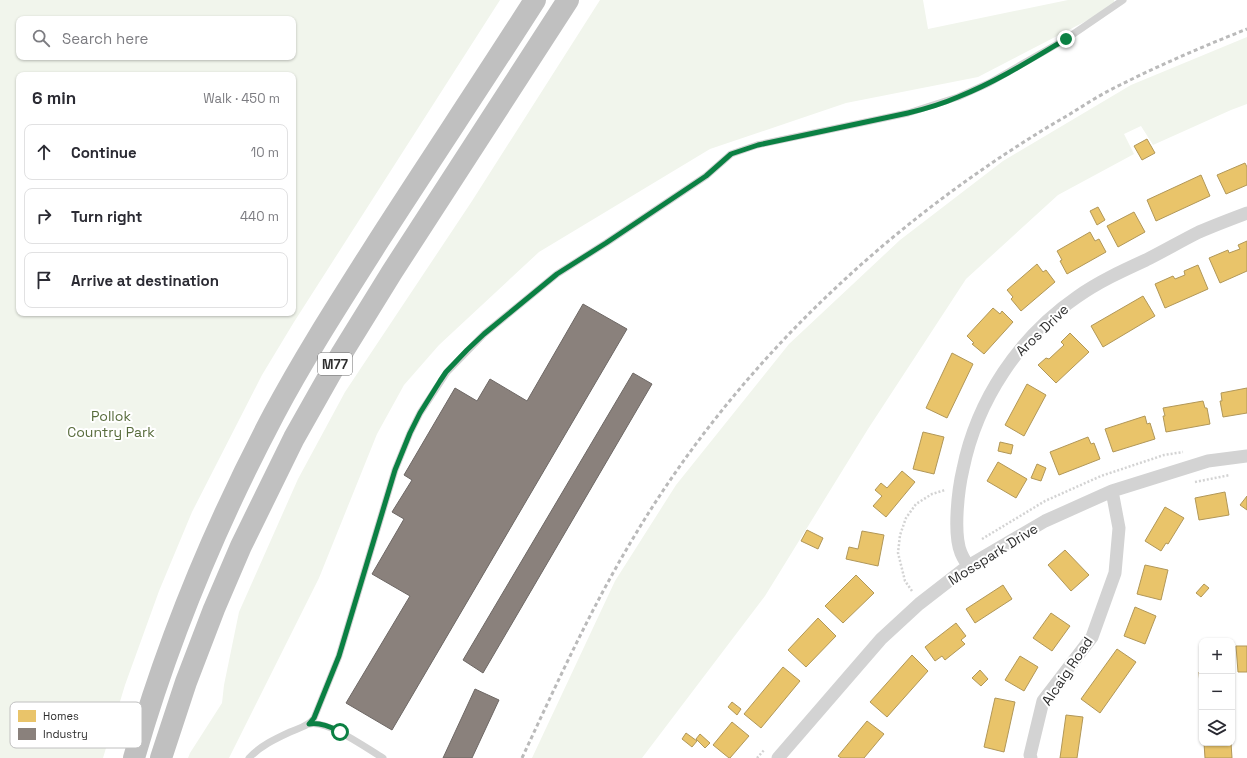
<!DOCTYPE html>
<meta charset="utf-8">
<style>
body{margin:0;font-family:"Space Grotesk",sans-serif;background:#f2f2f3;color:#2b2b33}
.controls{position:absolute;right:12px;bottom:12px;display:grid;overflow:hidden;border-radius:8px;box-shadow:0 1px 3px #0004}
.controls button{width:36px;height:36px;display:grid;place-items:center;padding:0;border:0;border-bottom:1px solid #e1e1e2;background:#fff;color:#2b2b33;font:20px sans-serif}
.stop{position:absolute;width:12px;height:12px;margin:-9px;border:3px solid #0b8043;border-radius:50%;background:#fff}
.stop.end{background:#0b8043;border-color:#fff;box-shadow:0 1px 4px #0008}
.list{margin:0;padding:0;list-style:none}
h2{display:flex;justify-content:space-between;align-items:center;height:52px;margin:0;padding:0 16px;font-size:17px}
h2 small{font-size:13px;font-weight:400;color:#7c7c81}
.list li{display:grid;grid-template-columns:26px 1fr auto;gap:12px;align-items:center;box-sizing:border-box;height:56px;margin:0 8px 8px;padding:0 8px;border:1px solid #e1e1e2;border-radius:8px}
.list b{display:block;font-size:15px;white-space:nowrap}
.list em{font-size:13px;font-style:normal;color:#7c7c81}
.icon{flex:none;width:22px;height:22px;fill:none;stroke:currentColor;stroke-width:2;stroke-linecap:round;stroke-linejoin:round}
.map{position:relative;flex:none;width:1247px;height:758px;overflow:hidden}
.search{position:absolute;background:#fff;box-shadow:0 1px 3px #0004;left:16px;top:16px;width:280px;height:44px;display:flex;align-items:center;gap:10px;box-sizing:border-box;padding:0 14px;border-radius:8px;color:#7c7c81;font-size:15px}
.panel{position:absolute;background:#fff;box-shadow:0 1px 3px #0004;left:16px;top:72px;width:280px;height:244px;border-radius:8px}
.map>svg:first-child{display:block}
.green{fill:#f1f5ec;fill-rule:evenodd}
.homes{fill:#e9c46a;stroke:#b19758}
.industry{fill:#8a817c;stroke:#6e6865}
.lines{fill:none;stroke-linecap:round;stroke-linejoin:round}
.path{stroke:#d3d3d3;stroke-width:2.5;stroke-dasharray:2 2;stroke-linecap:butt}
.service{stroke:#d3d3d3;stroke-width:7}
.minor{stroke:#d3d3d3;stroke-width:13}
.motorway{stroke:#c0c0c0;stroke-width:22}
.rail{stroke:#bababa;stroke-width:3;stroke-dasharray:4 3;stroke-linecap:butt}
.route{stroke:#0b8043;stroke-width:5}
.labels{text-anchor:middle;stroke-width:4;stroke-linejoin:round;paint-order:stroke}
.shield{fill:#fff;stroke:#6d6d6d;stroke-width:1}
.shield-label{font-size:13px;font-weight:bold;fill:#2e2e2e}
.street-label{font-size:14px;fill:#2e2e2e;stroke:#fff}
.park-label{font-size:14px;fill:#576b3b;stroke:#fff}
.key{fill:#fff;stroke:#c0c0c0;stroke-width:1}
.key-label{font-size:11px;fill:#2e2e2e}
</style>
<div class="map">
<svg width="1247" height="758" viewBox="0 0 1247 758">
<rect width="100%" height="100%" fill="#fff"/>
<path class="green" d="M0 0H500L294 322 262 375 192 512 159 591 125 685 103 758H0ZM19 19H293V57H19ZM19 75H293V313H19Z
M600 0H923L928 29 1068 0H1114L1115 6 978 77 846 103 710 149 539 252 439 345 404 385 377 434 319 578 229 758H188L190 753 222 703 224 685 239 612 298 479 345 392 472 201Z
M1247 37V104L1231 110 1153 145 1141 126 1124 134 1134 154 1058 195 966 279 868 429 765 596 642 758H532L615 581 676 485 789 344 900 240 1003 161 1131 85Z"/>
<path class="homes" d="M1147 139 1155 153 1142 160 1134 146Z
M1245 163 1247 167V185L1226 194 1217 175Z
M1201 175 1210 196 1156 221 1147 200Z
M1098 207 1105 220 1097 225 1090 211Z
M1134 212 1145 232 1118 247 1107 226Z
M1090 232 1095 241 1099 239 1106 252 1067 274 1060 261 1062 260 1057 251Z
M1247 241V271L1220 283 1209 258 1228 250 1229 253 1240 249 1238 245Z
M1037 264 1043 272 1046 270 1055 282 1021 311 1011 299 1013 297 1007 290Z
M1198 265 1208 289 1165 308 1155 284 1173 276 1175 279 1185 275 1184 271Z
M1143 296 1155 316 1103 347 1091 326Z
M993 308 1000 314 1002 311 1013 322 984 354 972 344 974 343 967 336Z
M1070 333 1089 352 1056 383 1038 365 1046 358 1049 359 1064 345 1061 342Z
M952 353 973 364 947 418 926 408Z
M1027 384 1046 395 1024 436 1005 425Z
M1247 388V413L1223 417 1220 401H1222L1221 393Z
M1203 401 1205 408H1207L1210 424 1166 432 1163 416H1165L1163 408Z
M1145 416 1147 424 1150 423 1155 439 1113 452 1105 429Z
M923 432 944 437 934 474 913 469Z
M1088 437 1091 444 1094 443 1100 459 1059 475 1050 452Z
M1000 442 1013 445 1011 454 998 451Z
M998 462 1027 479 1016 498 987 481Z
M1037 464 1046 468 1041 481 1031 478Z
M902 471 915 482 886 517 873 506 882 496 875 490 881 483 887 488Z
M1225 492 1229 515 1199 520 1195 498Z
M1247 496V510L1240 505Z
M1165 507 1184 518 1168 544 1166 543 1161 551 1145 541Z
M807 530 823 538 818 549 801 541Z
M862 531 884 535 878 566 846 559 849 547 858 549Z
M1065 550 1089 575 1071 591 1048 565Z
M1145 565 1168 570 1161 600 1137 594Z
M856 575 874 593 843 623 825 606Z
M1204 584 1209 588 1201 597 1196 593Z
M1003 585 1012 599 975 623 966 609Z
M1135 607 1156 616 1145 644 1124 636Z
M1051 613 1070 626 1052 651 1033 638Z
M818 618 836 636 806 667 788 650Z
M956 623 966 636 961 640 965 644 945 660 942 656 935 661 925 647Z
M1236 646H1247V672H1238Z
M1117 649 1136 662 1100 713 1081 699Z
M912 655 928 671 887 717 870 702Z
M1020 656 1038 667 1024 691 1005 680Z
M783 667 800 681 761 728 744 714Z
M980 670 988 679 981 686 972 678Z
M1199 672H1202V712Z
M995 698 1015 702 1004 752 984 747Z
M732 702 741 709 737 715 728 707Z
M1066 715 1083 717 1077 758H1060Z
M867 721 884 734 864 758H841L838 756Z
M732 722 749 736 730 758H729L713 745Z
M686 733 697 741 692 747 682 739Z
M700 734 710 743 705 748 696 739Z
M1204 743H1231L1232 758H1205Z"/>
<path class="industry" d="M583 304 627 329 392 730 346 703 410 596 372 574 404 519 392 512 412 480 404 475 455 388 477 401 490 379 527 401Z
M633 373 652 384 483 673 463 660Z
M475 689 499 700 472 758H443Z"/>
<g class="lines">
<path class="path" d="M1195 482 1230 475
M982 539 1045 501 1101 476 1164 455 1183 452
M912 591 905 581 898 553 900 535 906 518 916 504 932 494 945 490
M757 758 765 749"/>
<path class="service" d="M309 724C328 720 366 748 383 758
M249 758C260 746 275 739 290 732 299 728 309 726 314 718L339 656 395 470 410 433 420 413 447 372 484 334 557 274 606 243 706 176 731 154 757 145 908 113 958 97 989 83 1066 39 1123 0"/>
<path class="minor" d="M968 566C966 562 963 558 961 553 953 534 958 490 963 469 977 400 1019 337 1077 297 1098 282 1122 271 1146 260 1164 251 1181 241 1199 232 1215 225 1231 219 1247 213
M778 758 881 639 919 604 968 566 1045 521 1112 491 1208 461 1247 456
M1031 758 1030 755 1043 701 1092 637 1115 573 1119 528 1112 491"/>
<path class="motorway" d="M134 758C168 639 216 524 274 414 306 354 343 297 379 240 431 159 484 80 535 0
M161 758 186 682 214 609 241 546 294 438 342 353 392 272 568 0"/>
<path class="rail" d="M522 758C557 683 592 606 635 535 739 361 895 215 1070 114 1086 104 1103 93 1120 85 1162 64 1204 46 1247 29"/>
</g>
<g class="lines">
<path class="route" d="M340 732C332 727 319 722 309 724L314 718 339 656 395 470 410 433 420 413 440 381 446 372 467 350 484 334 557 274 606 243 706 176 731 154 758 145 908 113C925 109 942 104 958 97 996 82 1031 60 1066 39"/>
</g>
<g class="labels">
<rect class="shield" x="318" y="353" width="34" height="22" rx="3"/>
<g class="shield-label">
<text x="335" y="369">M77</text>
</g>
<g class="street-label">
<text transform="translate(1042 330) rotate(-44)" y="5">Aros Drive</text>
<text transform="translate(993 554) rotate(-32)" y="5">Mosspark Drive</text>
<text transform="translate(1067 671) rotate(-56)" y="5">Alcaig Road</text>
</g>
<g class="park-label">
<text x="111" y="421">Pollok<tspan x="111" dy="16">Country Park</tspan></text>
</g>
</g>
<rect x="10" y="702" width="132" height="46" rx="6" class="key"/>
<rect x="18" y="710" width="18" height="12" fill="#e9c46a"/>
<rect x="18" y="728" width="18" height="12" fill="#8a817c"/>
<g class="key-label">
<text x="43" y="720">Homes</text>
<text x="43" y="738">Industry</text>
</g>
</svg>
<div class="controls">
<button>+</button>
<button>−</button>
<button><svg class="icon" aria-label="layers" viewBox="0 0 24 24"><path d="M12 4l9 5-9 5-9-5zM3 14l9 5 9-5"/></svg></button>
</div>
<div class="stop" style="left:340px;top:732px"></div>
<div class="stop end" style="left:1066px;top:39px"></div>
<div class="search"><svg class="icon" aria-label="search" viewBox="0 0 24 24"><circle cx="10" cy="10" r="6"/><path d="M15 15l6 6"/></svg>Search here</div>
<section class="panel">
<h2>6 min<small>Walk · 450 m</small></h2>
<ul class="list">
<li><svg class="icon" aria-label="ahead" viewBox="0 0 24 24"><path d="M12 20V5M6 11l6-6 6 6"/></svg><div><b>Continue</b></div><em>10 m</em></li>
<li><svg class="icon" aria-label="right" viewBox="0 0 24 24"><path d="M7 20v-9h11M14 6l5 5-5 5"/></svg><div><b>Turn right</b></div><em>440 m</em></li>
<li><svg class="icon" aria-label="arrive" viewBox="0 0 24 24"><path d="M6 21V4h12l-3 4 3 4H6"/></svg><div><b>Arrive at destination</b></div></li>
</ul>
</section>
</div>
